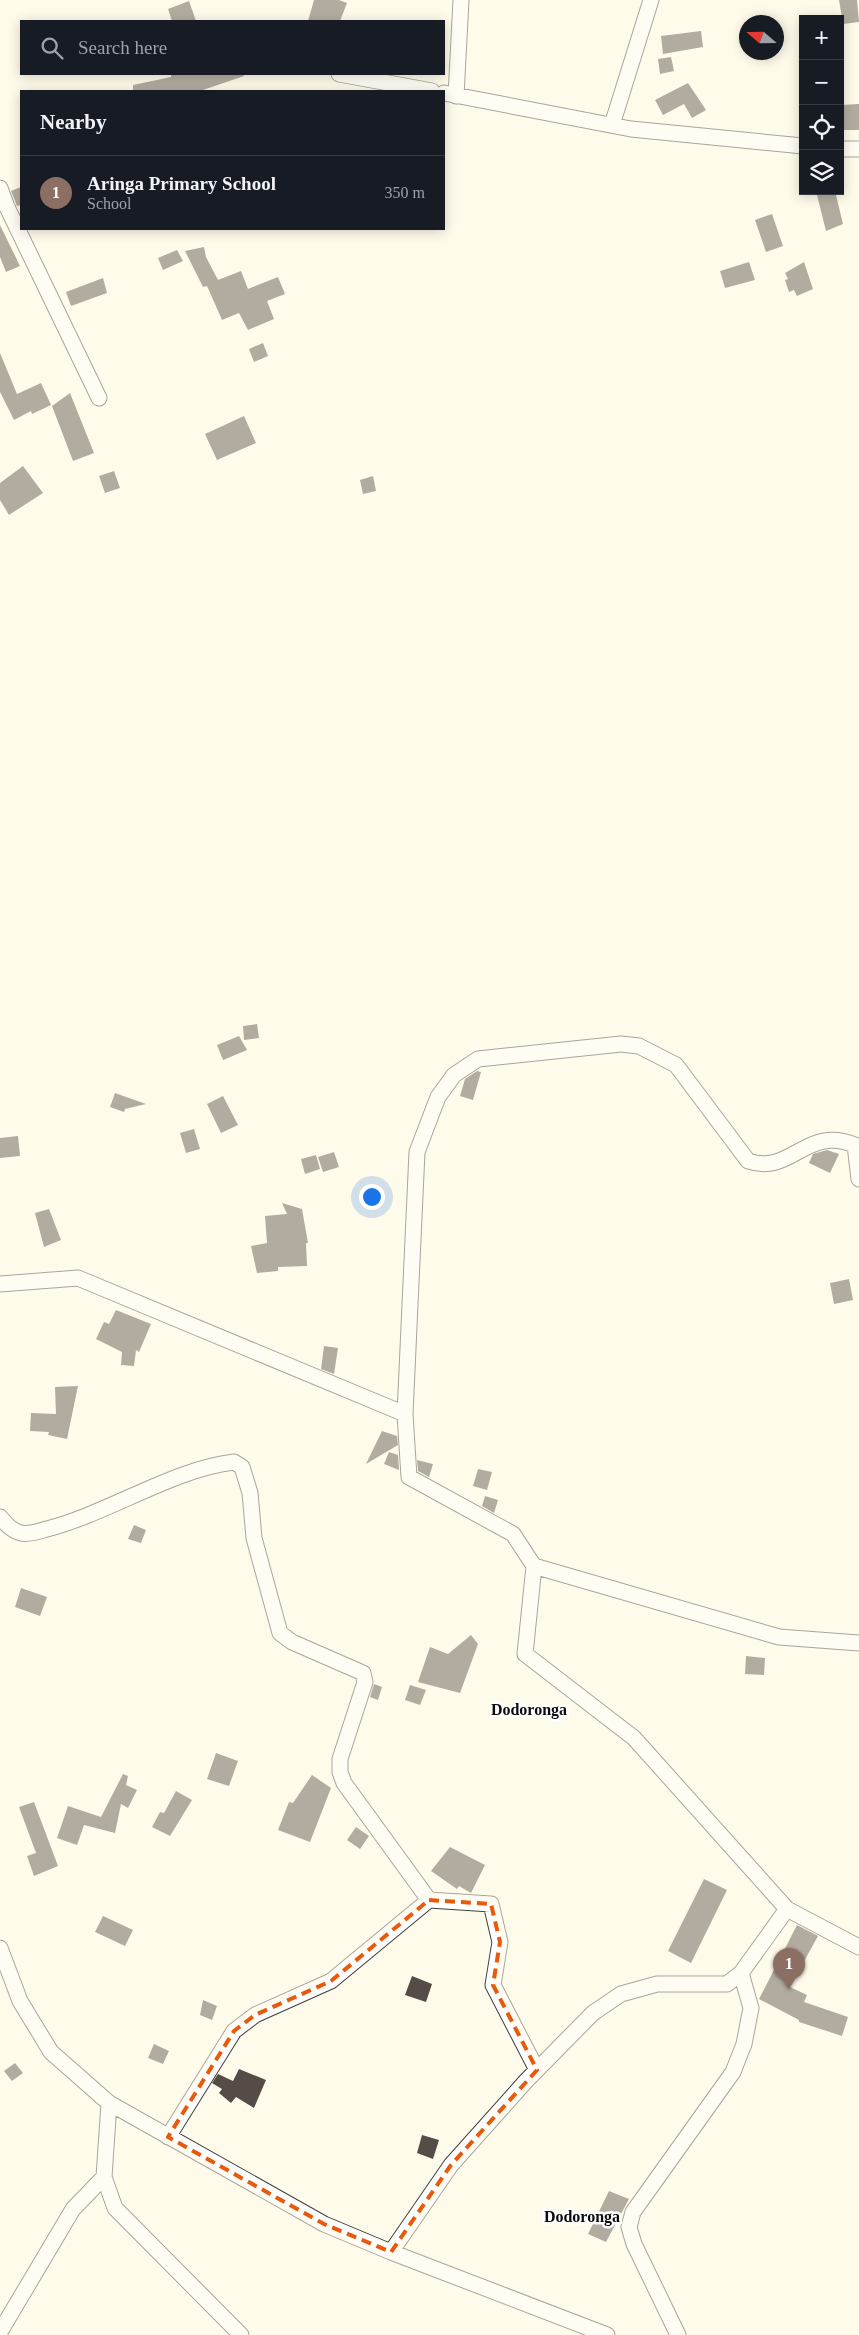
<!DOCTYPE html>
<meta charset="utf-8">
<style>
body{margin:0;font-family:"Times New Roman",serif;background:#20242c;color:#f1f3f6}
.controls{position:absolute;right:15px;top:15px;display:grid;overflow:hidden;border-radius:0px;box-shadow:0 2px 12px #0003}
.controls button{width:45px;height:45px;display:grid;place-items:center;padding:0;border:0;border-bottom:1px solid #363941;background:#171b24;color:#f1f3f6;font:25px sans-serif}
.compass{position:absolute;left:739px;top:15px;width:45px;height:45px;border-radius:50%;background:#171b24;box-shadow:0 2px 12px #0003;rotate:290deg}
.you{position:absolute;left:371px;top:1196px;width:18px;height:18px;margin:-12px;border:4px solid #fff;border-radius:50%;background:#1a73e8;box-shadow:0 0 0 8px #1a73e833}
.badge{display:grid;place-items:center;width:32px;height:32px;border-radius:50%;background:#df9095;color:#fff;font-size:16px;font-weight:700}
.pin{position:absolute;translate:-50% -41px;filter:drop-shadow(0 1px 2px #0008)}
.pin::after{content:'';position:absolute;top:26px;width:18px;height:15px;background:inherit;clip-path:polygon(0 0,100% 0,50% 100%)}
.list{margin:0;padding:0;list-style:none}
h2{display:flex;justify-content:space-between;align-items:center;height:65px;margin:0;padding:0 20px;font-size:21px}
h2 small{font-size:16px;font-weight:400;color:#9ea1a6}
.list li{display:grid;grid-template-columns:32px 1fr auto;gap:15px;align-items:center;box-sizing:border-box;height:75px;padding:0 20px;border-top:1px solid #363941}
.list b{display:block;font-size:19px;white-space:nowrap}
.list p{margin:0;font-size:16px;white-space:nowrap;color:#9ea1a6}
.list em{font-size:16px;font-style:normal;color:#9ea1a6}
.icon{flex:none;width:28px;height:28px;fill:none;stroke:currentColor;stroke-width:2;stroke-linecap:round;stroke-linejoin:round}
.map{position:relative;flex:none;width:859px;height:2335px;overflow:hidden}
.search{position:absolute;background:#171b24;box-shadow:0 2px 12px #0003;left:20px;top:20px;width:425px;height:55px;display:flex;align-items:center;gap:12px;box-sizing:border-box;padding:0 18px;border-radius:0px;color:#9ea1a6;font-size:19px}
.panel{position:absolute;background:#171b24;box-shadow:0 2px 12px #0003;left:20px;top:90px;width:425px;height:140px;border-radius:0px}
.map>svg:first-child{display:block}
.building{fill:#554c47}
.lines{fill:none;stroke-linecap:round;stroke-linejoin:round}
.street-casing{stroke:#3e3e3e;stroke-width:17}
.street{stroke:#fff;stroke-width:15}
.marked{fill:none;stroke:#e8590c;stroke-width:4;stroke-dasharray:10 6;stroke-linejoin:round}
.labels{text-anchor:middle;stroke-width:5;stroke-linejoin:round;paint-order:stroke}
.quarter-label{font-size:16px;font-weight:bold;fill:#0b0b0b;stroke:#fff}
</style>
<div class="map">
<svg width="859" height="2335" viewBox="0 0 859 2335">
<rect width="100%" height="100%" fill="#fffbea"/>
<path class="building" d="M314 0H339L347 3 340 21H308Z
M839 0H857L859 22 843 24Z
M189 1 196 21H172L168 9Z
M701 31 703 47 663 54 661 36Z
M671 57 674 71 660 74 658 59Z
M171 74H243L244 76 203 90 133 91V85L171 77Z
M688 83 706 110 692 118 684 104 663 115 655 100Z
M859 104V130H840V105Z
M21 187V205L17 206 11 191Z
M816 191H835L843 224 826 231Z
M772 214 783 246 766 252 755 220Z
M0 225 20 266 6 272 0 257Z
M204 247 206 257 218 280 241 271 248 289 278 277 285 294 267 301 274 319 248 330 239 313 222 320 207 286 203 287 185 251Z
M177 250 183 261 163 270 158 258Z
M749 262 755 280 725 288 720 271Z
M804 262 813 289 797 296 794 290 789 292 785 280 788 279 785 273Z
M103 278 107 293 71 306 66 292Z
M263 343 268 356 254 362 249 349Z
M0 353 17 394 41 383 51 405 32 414 31 411 14 420 0 392Z
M70 393 94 453 73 461 52 406Z
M244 416 256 443 217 460 205 434Z
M23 466 43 493 9 515 0 500V483Z
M114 471 120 488 105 493 99 476Z
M373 476 376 491 363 494 360 480Z
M257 1024 259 1038 244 1040 243 1026Z
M239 1036 247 1050 223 1060 217 1045Z
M477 1071 481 1072 473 1100 460 1096 465 1079Z
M115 1093 146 1104 125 1109 124 1112 110 1107Z
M223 1096 238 1125 221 1133 207 1104Z
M194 1129 200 1149 186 1153 180 1133Z
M18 1136 20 1156 0 1158V1138Z
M827 1150 839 1154 830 1173 809 1163 813 1154Z
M334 1152 339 1167 323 1172 318 1157Z
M316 1155 320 1169 305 1174 301 1159Z
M282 1203 302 1209 308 1243H306L307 1266 278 1267V1271L257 1273 251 1246 267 1243 265 1216 287 1214Z
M49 1209 61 1240 44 1247 35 1213Z
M849 1279 853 1300 834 1304 830 1283Z
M116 1310 151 1324 139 1352 136 1350 134 1366 121 1365 122 1352 96 1339 104 1322 109 1324Z
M324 1346 338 1348 334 1374 321 1369Z
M78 1386 67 1439 48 1435 49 1432 30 1431 31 1413 56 1414 55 1387Z
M382 1431 397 1436 398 1445 366 1464Z
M389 1452 398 1455 399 1470 384 1464Z
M417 1460 433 1464 429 1477 418 1471Z
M478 1469 492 1472 487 1490 473 1486Z
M485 1496 498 1500 494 1513 482 1506Z
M134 1525 146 1530 141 1543 128 1539Z
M21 1588 47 1597 40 1616 15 1607Z
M471 1635 478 1644 460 1693 418 1682 430 1647 448 1654Z
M746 1656 765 1658 764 1675 745 1674Z
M374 1684 382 1687 378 1700 370 1697Z
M410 1685 426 1690 420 1705 405 1700Z
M216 1753 238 1761 229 1786 207 1779Z
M123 1774 128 1776 126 1785 137 1790 128 1808 121 1804 115 1833 84 1825 77 1845 57 1838 68 1806 101 1817Z
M312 1775 331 1788 310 1842 278 1830 289 1802 293 1803Z
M176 1791 192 1800 170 1836 152 1827 160 1812 164 1813Z
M34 1802 58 1866 34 1876 27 1856 36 1853 19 1807Z
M356 1827 369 1836 360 1849 347 1840Z
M450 1847 485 1865 471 1893 459 1886 457 1889 431 1871Z
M704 1879 727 1890 691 1963 668 1951Z
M103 1916 133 1930 125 1946 95 1932Z
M797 1925 818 1936 790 1987 807 1995 804 2002 848 2017 842 2036 799 2022V2020L759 1999Z
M412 1976 432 1984 426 2002 405 1995Z
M203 2000 217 2006 212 2020 200 2015Z
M154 2044 169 2051 163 2064 148 2058Z
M15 2063 23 2073 12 2081 4 2071Z
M239 2069 266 2080 254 2108 236 2097 231 2103 219 2093 222 2089 212 2083 218 2074 233 2081Z
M422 2135 439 2140 433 2159 417 2153Z
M609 2191 629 2199 606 2242 588 2234Z"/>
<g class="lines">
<g class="street-casing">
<path id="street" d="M339 74 432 91
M444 93 631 129 803 146
M456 96 461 0
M612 125 651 0
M840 149H859
M0 188 7 207 99 398
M855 1145 859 1179
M0 1284 78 1278 405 1414 409 1477 513 1534 534 1566 525 1654 634 1738 787 1909
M405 1414 417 1152 438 1097 454 1075 478 1059 621 1044 639 1046 676 1065 748 1161C793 1176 806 1122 859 1147
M0 1517C6 1524 12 1531 21 1533 29 1535 39 1531 47 1529 109 1513 173 1469 234 1462L242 1467 250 1493 254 1538 280 1633 292 1642 363 1673 365 1682 340 1759V1772L344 1783 429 1900
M534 1566 779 1637 859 1643
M0 1948 20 2001 51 2052 109 2103 324 2224 391 2252 607 2335
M109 2103 104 2177 115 2208 241 2335
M168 2137 234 2031 255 2015 331 1981 429 1900 491 1904 500 1942 493 1985 537 2070
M391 2252 451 2165 526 2081 593 2013 621 1994 657 1984H727L741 1973 787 1909 859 1947
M0 2332 73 2209 104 2177
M678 2335 634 2244 629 2227 633 2212 733 2072 744 2044 751 2008 741 1973"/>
</g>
<use href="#street" class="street"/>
</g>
<path d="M0 0H859V2335H0ZM429 1900 491 1904 500 1942 493 1985 537 2070 451 2165 391 2252 324 2224 168 2137 234 2031 255 2015 331 1981Z" fill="#fffbea" fill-opacity=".55" fill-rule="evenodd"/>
<path class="marked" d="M429 1900 491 1904 500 1942 493 1985 537 2070 451 2165 391 2252 324 2224 168 2137 234 2031 255 2015 331 1981Z"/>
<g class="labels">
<g class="quarter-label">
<text x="529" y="1715">Dodoronga</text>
<text x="582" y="2222">Dodoronga</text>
</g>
</g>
</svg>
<div class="controls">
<button>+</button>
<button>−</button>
<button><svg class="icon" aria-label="locate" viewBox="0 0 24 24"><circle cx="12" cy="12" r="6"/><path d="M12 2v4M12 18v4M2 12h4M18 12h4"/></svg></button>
<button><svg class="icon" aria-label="layers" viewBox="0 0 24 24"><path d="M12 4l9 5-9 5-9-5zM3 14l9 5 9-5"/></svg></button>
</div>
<svg class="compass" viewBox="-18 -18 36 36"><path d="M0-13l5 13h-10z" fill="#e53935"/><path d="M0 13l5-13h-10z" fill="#9ea1a6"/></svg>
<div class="you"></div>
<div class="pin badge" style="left:789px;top:1989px;background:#8d6e63">1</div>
<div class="search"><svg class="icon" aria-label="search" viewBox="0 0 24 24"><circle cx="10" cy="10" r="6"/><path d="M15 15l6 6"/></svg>Search here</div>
<section class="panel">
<h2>Nearby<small></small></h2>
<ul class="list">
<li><span class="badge" style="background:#8d6e63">1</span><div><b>Aringa Primary School</b><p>School</p></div><em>350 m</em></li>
</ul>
</section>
</div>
